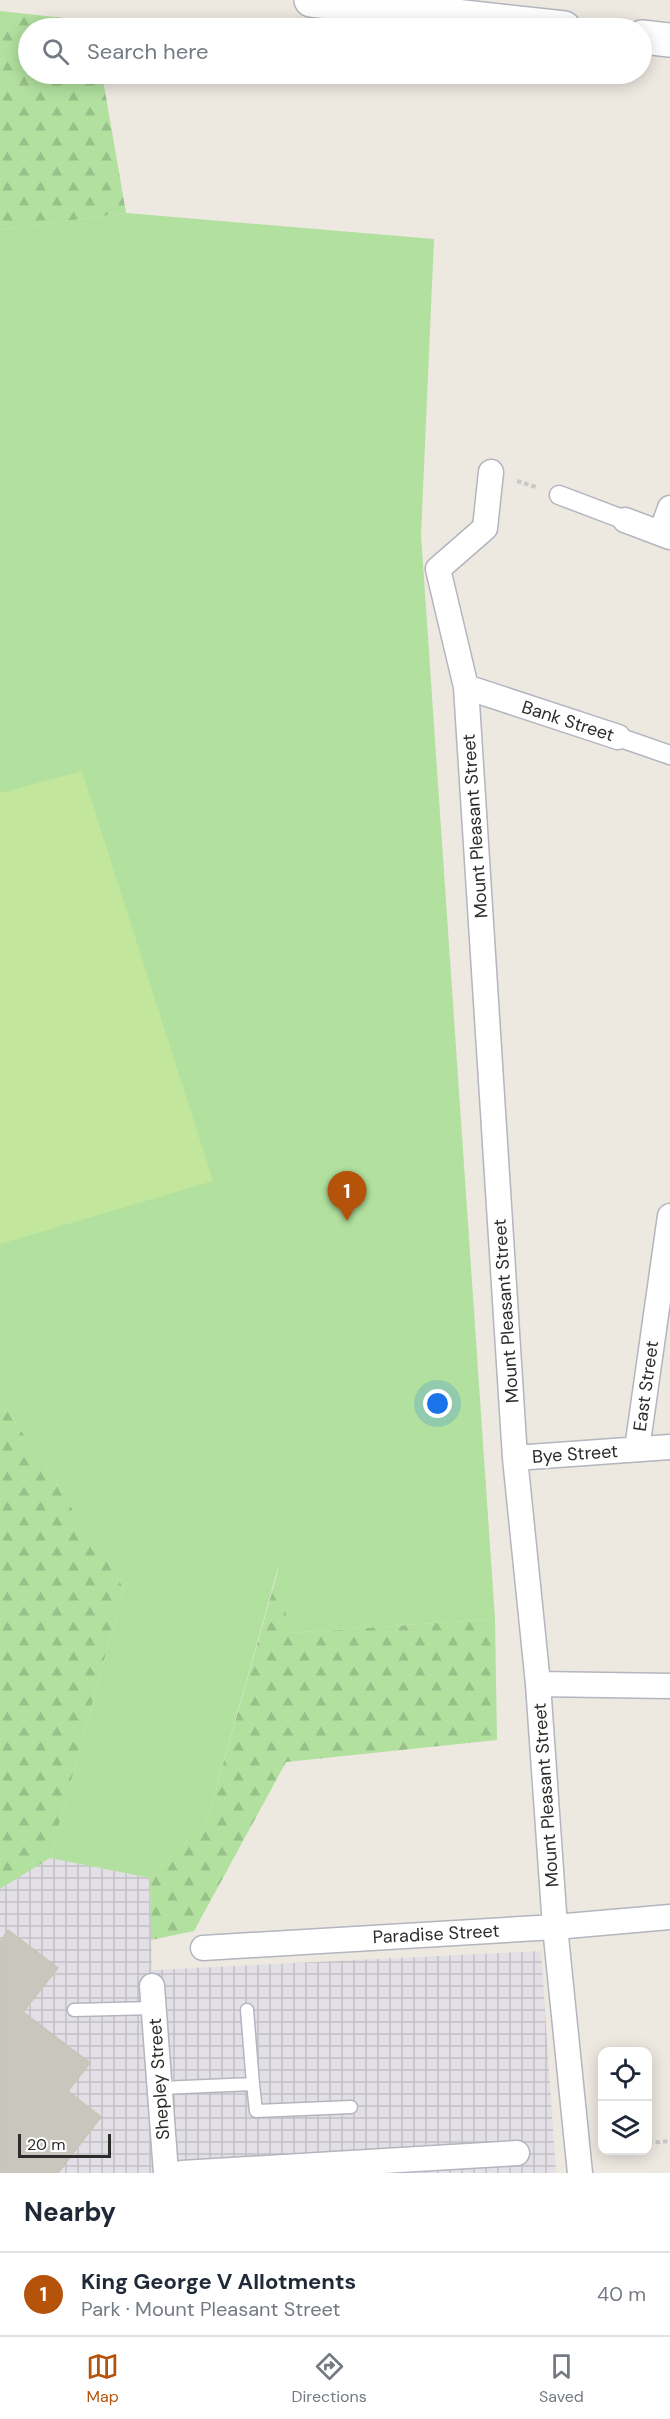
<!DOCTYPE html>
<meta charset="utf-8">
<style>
body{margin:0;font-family:"DM Sans",sans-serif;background:#f2f2f3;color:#1f2937}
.controls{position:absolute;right:18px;bottom:18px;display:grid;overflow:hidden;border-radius:12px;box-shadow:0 3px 15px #0003}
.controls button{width:54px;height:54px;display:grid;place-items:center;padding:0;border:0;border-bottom:2px solid #e0e1e3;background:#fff;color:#1f2937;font:30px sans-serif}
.scale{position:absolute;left:18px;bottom:15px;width:93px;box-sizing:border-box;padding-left:6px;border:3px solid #2c2c2c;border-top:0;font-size:16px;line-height:21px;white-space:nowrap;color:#2c2c2c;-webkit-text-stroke:4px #fff;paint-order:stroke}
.you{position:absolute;left:438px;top:1404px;width:21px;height:21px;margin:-15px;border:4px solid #fff;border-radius:50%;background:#1a73e8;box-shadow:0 0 0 9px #1a73e833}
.badge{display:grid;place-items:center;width:39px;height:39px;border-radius:50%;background:#b45309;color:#fff;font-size:20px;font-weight:700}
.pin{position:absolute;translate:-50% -50px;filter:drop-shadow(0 2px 3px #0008)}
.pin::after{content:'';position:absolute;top:32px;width:21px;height:18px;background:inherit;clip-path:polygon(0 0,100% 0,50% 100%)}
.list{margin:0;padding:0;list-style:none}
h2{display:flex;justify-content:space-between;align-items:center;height:78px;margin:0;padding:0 24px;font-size:26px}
h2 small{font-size:20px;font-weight:400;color:#747a83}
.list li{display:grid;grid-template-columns:39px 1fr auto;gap:18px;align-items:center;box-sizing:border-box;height:84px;padding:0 24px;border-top:2px solid #e0e1e3}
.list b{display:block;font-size:22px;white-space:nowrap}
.list p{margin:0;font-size:20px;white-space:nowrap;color:#747a83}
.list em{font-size:20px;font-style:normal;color:#747a83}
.icon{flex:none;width:33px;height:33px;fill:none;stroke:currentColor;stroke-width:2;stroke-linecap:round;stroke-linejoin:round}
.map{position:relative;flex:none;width:670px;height:2173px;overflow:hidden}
.search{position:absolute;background:#fff;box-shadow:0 3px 15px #0003;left:18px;right:18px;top:18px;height:66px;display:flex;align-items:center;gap:15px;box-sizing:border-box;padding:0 21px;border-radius:33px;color:#747a83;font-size:22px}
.sheet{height:162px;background:#fff}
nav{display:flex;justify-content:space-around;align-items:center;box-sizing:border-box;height:84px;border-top:2px solid #e0e1e3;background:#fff;font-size:16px;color:#747a83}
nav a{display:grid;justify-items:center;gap:3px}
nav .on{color:#b45309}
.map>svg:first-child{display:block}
.industrial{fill:url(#industrial-grid)}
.forest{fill:url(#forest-firs)}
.park{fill:#b1e09f}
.pitch{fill:#c2e79c}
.building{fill:#c9c6be;stroke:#c9c4b9;stroke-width:1.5}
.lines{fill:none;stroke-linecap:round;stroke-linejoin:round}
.service-casing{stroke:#b3b5bf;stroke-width:15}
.pedestrian-casing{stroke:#b3b5bf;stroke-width:21}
.minor-casing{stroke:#b3b5bf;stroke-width:27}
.secondary-casing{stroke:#b3b5bf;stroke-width:36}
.path{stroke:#c8c8c8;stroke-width:4;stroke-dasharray:4.5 3;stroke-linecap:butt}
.service{stroke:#fff;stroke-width:12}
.pedestrian{stroke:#fff;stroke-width:18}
.minor{stroke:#fff;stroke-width:24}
.secondary{stroke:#fff;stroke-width:33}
.labels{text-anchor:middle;stroke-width:4.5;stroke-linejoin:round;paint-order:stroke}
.street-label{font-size:18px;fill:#2c2c2c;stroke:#fff}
</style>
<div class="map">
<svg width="670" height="2173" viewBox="0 0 670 2173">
<defs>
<pattern id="industrial-grid" width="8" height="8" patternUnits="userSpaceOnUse" patternTransform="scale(1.5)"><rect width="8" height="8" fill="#e2e0e6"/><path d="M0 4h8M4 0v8" fill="none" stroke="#c2c0c5"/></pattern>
<pattern id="forest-firs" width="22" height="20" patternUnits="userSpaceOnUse" patternTransform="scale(1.5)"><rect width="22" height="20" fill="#b1e09f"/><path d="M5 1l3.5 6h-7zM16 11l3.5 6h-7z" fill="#98c089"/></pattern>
</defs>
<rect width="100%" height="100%" fill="#ede8e0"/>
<path class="industrial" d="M50 1858 150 1878 152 1970 541 1951 556 2173H0V1889Z"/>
<path class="forest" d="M0 11 93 21 94 28H28V74H102L126 213 0 230Z
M0 1398 124 1588 50 1858 0 1889Z
M279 1567 289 1633 495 1619 497 1740 286 1762 194 1931 151 1940 150 1878 207 1821Z"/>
<path class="park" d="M126 213 434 239 421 535 495 1619 289 1633 278 1568 207 1821 150 1878 50 1858 124 1588 0 1398V230Z"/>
<path class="pitch" d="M82 771 213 1181 0 1244V793Z"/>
<path class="building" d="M8 1930 58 1968 23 2012 90 2063 68 2091 101 2117 58 2173H0V1942Z"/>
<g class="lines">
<g class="service-casing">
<path id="service" d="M74 2010 154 2008
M247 2010 253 2084
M160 2088 253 2084 256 2111 351 2107"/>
</g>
<g class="pedestrian-casing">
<path id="pedestrian" d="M559 495 625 520
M618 737 670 755"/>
</g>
<g class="minor-casing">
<path id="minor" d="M491 472 485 528 438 569 466 687 515 1458 538 1684 555 1927 580 2173
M625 520 670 537
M661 533 670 508
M466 687 618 737
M637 1449 670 1216
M515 1458 670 1447
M538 1684 670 1686
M203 1948 555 1927 670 1917
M152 1986 166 2173
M182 2173 517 2153"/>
</g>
<g class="secondary-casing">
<path id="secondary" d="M311 0 564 28
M642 37 670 40"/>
</g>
<path class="path" d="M517 481 536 487
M648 2143 670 2141"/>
<use href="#service" class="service"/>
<use href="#pedestrian" class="pedestrian"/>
<use href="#minor" class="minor"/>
<use href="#secondary" class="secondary"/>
</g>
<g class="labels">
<g class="street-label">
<text transform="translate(568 721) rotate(18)" y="6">Bank Street</text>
<text transform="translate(475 826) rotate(-94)" y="6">Mount Pleasant Street</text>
<text transform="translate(506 1311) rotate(-94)" y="6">Mount Pleasant Street</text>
<text transform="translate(646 1386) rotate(-82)" y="6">East Street</text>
<text transform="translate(575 1454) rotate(-4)" y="6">Bye Street</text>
<text transform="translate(546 1795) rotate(-94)" y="6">Mount Pleasant Street</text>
<text transform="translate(436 1934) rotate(-3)" y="6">Paradise Street</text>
<text transform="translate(159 2079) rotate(-94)" y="6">Shepley Street</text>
</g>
</g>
</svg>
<div class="controls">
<button><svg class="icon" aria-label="locate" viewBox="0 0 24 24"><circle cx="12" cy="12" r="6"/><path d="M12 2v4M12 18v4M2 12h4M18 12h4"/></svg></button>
<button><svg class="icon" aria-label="layers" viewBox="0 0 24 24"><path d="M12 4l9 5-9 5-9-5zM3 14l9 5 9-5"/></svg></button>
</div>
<div class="scale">20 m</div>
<div class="you"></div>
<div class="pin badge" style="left:347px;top:1221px">1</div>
<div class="search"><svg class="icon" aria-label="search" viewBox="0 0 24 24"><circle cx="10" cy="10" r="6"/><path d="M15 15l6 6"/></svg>Search here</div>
</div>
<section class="sheet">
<h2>Nearby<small></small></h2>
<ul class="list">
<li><span class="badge">1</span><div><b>King George V Allotments</b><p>Park · Mount Pleasant Street</p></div><em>40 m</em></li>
</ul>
</section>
<nav>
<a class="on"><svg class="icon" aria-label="map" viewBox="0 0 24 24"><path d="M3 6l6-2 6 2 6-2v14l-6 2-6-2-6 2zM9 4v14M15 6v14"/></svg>Map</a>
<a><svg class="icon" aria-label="directions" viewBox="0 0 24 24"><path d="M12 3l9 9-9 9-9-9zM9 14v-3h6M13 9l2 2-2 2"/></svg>Directions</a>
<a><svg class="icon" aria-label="saved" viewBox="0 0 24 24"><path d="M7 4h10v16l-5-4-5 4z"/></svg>Saved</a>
</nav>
